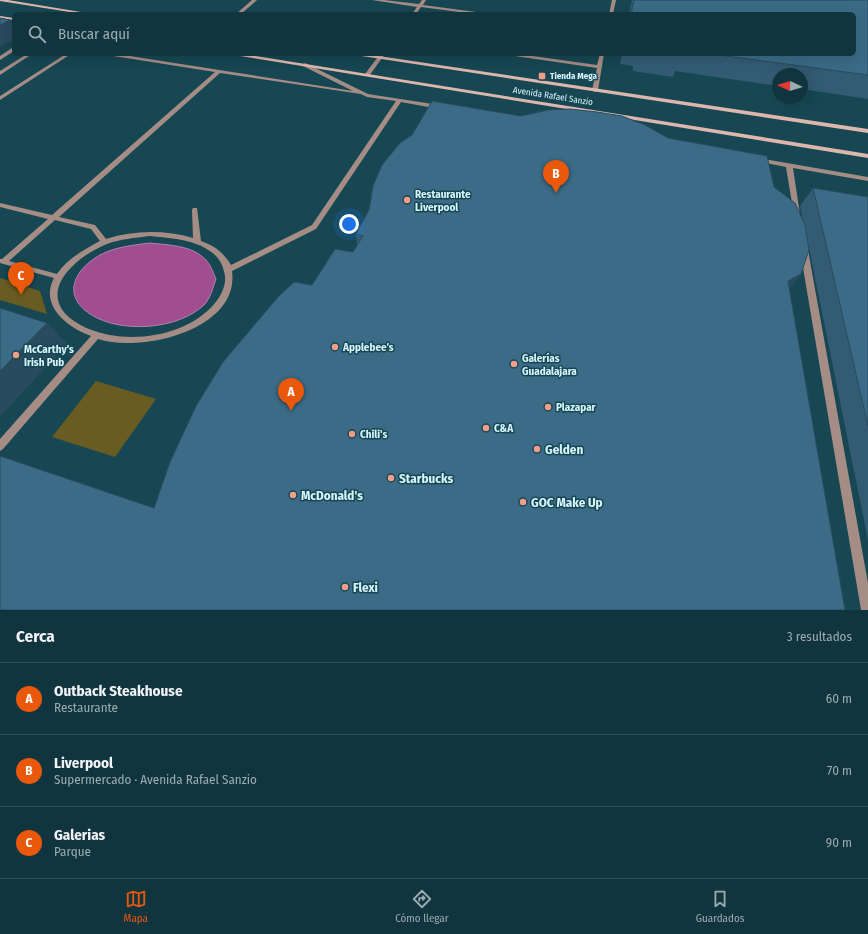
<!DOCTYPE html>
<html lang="es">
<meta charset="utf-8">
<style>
body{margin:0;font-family:"Fira Sans Condensed",sans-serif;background:#1e4049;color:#f1f3f6}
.compass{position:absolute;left:772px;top:68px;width:36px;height:36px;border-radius:50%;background:#10353e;box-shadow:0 4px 16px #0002;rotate:274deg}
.you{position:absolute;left:349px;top:224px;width:14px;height:14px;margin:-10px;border:3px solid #fff;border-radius:50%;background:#1a73e8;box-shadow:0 0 0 6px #1a73e833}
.badge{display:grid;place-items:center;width:26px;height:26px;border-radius:50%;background:#ea580c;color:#fff;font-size:13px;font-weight:700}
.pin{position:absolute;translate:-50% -33px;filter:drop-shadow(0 1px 2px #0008)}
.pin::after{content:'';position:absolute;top:21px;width:14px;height:12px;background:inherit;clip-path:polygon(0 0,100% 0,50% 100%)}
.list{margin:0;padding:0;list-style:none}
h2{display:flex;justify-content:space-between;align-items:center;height:52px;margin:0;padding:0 16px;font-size:17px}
h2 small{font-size:13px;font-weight:400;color:#9cabb0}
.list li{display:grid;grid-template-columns:26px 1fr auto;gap:12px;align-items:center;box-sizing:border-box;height:72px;padding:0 16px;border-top:1px solid #305058}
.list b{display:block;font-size:15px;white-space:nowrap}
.list p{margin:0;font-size:13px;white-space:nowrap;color:#9cabb0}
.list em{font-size:13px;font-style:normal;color:#9cabb0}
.icon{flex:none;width:22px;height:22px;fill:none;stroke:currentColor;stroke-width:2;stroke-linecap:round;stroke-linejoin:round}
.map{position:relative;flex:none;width:868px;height:610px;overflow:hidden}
.search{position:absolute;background:#10353e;box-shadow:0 4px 16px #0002;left:12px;right:12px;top:12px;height:44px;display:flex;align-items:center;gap:10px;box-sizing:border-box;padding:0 14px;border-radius:6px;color:#9cabb0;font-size:15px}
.sheet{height:268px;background:#10353e}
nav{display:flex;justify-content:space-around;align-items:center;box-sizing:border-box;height:56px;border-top:1px solid #305058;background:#10353e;font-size:11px;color:#9cabb0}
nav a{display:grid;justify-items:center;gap:2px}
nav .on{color:#ea580c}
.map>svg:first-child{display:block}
.green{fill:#695c22}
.water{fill:#a14e90;stroke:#b180b1}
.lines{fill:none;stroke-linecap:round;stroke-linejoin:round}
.service{fill:#a58d86;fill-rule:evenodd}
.secondary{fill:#ddb7ad;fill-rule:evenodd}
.wall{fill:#335c74}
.shaded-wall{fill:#294b5e}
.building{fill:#3b6b87;stroke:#294b5e}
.poi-dot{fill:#f49e87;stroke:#164753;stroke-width:1.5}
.labels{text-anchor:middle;stroke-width:3;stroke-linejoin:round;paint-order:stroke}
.far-poi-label{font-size:9px;font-weight:bold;fill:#d6f5fd;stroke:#164753;text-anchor:start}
.far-street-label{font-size:9px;fill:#d6f5fd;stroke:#164753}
.poi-label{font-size:11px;font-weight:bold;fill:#d6f5fd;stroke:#164753;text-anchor:start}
.near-poi-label{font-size:13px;font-weight:bold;fill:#d6f5fd;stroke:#164753;text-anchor:start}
</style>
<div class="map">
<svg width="868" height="610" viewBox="0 0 868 610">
<rect width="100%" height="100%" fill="#164753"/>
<path class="green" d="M0 278 40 291 47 314 0 300Z
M96 381 156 399 115 457 52 437Z"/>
<path class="water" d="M150 243C168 245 192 245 206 260 211 265 213 273 216 279 213 287 211 297 205 304 179 330 120 334 90 314 61 295 75 269 100 255 115 247 133 245 150 243Z"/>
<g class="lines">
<path class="service" d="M252 0H257L241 14H236Z
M372 0H384L419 4 422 0H426L423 5 484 13 486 14H474L421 7 416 14H412L417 7Z
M612 0H616L613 14H609Z
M12 48H14V51L0 60V56Z
M27 54H32L0 75V71Z
M66 54H71L0 100V96Z
M105 54H117L353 91 303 66 302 65 305 63 368 94 439 105 442 107 439 109 401 102 316 229 232 271C240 330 141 353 98 339L3 449 0 451V439L91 336C68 328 39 306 54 278L0 263V259H2L48 219 0 207V203L52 215 215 72 107 55ZM220 73 361 94 367 97 396 101 312 225 231 265C223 252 215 246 201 241L197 208H193L192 210 193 238C165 230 135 230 106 239L95 225 59 217ZM55 220 91 229 100 241C85 249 67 259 57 274L9 261ZM149 236C169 238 193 239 210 251 220 258 223 265 225 276 226 286 221 296 215 303 187 337 128 345 89 329 29 303 66 261 107 244 120 239 135 238 149 236Z
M380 54H385L369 76H365V74Z
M506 54H518L597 65 600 54H604L598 90 595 92 592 90 597 68 508 55Z
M758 158 868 177V181L793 168 800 215 797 217 794 215 786 167 756 161 755 160Z
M804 247 808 250 868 583V610H861L800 250Z"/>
<path class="secondary" d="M0 0H8L93 14H82L0 1Z
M0 16 14 18V20L0 18Z
M232 54H243L868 154V158L234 55Z
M353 54H365L868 129V133L355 55Z"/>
</g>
<path class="wall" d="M632 0H868V99L802 89V74H778V86L675 71 673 77 633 71V66L620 64 622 54H854V14H629Z
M521 116 668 138 774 187 803 220 800 206 813 188 868 197V540L808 243 789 289 154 508 312 285 353 252 357 245 356 234Z"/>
<path class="shaded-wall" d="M10 20 14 27V39L0 47V25Z
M801 274 784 296 788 281Z
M47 323 67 344 0 417V371Z"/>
<path class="building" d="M634 0H868V75L711 54H854V14H631Z
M0 18 10 20 0 25Z
M671 54H681V55Z
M432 101 521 116 548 110 570 109 597 112 622 116 645 125 668 138 767 156 774 187 795 203 805 225 809 250 801 274 788 281 845 610H0V456L154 508 170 462 196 406 223 362 278 297 294 282 312 285 335 249 353 252 363 236 356 234 369 210 373 186 382 165 400 143 412 135Z
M813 188 868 197V426Z
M0 308 47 323 0 371Z"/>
<g class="poi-dot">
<rect x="538" y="72" width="8" height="8" rx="2"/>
<circle cx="407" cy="200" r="4"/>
<circle cx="335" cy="347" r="4"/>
<circle cx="16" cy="355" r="4"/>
<circle cx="514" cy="364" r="4"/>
<circle cx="548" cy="407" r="4"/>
<circle cx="486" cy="428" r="4"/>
<circle cx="352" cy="434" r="4"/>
<circle cx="537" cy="449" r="4"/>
<circle cx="391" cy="478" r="4"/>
<circle cx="293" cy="495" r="4"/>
<circle cx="523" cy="502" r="4"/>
<circle cx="345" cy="587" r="4"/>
</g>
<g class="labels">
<g class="far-poi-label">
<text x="550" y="79">Tienda Mega</text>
</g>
<g class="far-street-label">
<text transform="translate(553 96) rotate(9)" y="3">Avenida Rafael Sanzio</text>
</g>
<g class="poi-label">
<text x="415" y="198">Restaurante<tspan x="415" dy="13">Liverpool</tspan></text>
<text x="343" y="351">Applebee's</text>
<text x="24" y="353">McCarthy's<tspan x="24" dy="13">Irish Pub</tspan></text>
<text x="522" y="362">Galerías<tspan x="522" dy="13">Guadalajara</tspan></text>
<text x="556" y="411">Plazapar</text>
<text x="494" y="432">C&amp;A</text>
<text x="360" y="438">Chili's</text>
</g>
<g class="near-poi-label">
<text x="545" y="454">Gelden</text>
<text x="399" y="483">Starbucks</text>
<text x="301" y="500">McDonald's</text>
<text x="531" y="507">GOC Make Up</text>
<text x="353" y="592">Flexi</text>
</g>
</g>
</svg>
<svg class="compass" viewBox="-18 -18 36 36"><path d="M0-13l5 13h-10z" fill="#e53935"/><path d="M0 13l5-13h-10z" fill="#9cabb0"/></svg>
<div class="you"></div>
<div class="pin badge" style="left:291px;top:411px">A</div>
<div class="pin badge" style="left:556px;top:193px">B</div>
<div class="pin badge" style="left:21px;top:295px">C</div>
<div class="search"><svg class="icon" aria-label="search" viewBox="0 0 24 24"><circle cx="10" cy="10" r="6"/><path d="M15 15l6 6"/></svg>Buscar aquí</div>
</div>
<section class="sheet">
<h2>Cerca<small>3 resultados</small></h2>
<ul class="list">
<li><span class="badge">A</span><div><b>Outback Steakhouse</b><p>Restaurante</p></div><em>60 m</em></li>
<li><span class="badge">B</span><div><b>Liverpool</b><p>Supermercado · Avenida Rafael Sanzio</p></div><em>70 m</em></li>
<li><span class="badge">C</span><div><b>Galerias</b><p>Parque</p></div><em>90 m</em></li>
</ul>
</section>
<nav>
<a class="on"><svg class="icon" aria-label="map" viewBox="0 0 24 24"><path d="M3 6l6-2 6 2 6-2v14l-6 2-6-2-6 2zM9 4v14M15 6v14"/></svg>Mapa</a>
<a><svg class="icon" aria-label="directions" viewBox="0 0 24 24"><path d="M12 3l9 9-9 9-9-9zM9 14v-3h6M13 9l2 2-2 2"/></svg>Cómo llegar</a>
<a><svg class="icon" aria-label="saved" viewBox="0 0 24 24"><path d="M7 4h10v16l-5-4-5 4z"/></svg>Guardados</a>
</nav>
